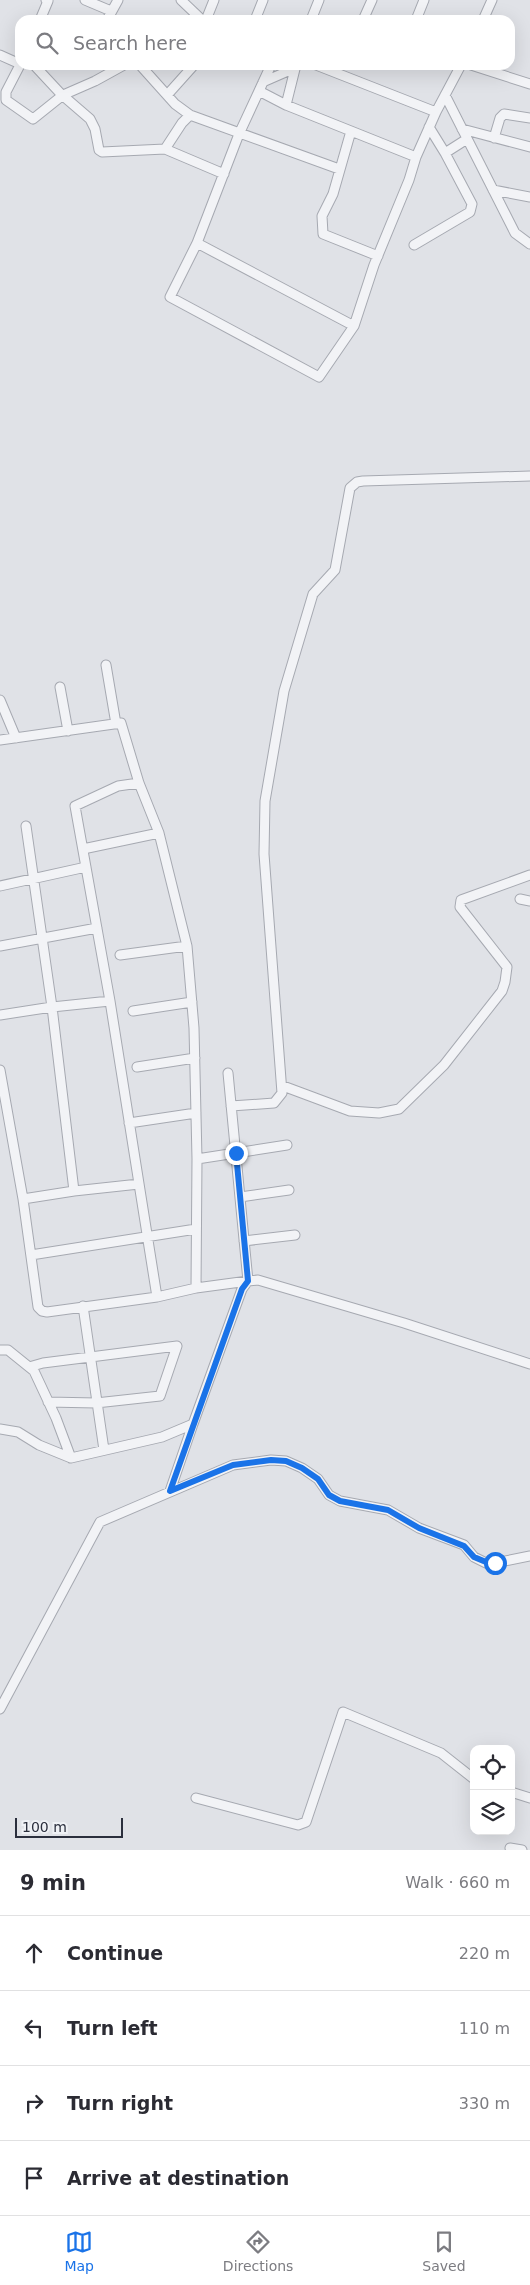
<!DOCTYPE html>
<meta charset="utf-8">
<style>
body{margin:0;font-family:"DejaVu Sans",sans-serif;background:#f2f2f3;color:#2b2b33}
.controls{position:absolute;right:15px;bottom:15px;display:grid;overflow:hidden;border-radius:10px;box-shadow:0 5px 20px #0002}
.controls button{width:45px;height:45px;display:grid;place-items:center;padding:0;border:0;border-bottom:1px solid #e1e1e2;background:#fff;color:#2b2b33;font:25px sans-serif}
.scale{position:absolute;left:15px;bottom:12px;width:108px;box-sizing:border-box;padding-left:5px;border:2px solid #2b2f3d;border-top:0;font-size:14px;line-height:18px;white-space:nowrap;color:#2b2f3d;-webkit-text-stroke:4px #eff1f5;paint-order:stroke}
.stop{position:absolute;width:15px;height:15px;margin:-11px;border:4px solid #1a73e8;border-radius:50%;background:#fff}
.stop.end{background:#1a73e8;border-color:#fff;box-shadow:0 1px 5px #0008}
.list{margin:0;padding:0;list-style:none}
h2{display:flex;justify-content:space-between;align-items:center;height:65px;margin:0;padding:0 20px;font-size:21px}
h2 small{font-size:16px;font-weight:400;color:#7c7c81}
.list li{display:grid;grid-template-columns:32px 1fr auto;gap:15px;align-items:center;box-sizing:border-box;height:75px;padding:0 20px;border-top:1px solid #e1e1e2}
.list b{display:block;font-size:19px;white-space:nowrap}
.list em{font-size:16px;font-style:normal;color:#7c7c81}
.icon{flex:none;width:28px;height:28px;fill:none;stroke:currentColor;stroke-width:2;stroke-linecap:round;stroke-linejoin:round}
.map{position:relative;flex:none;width:530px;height:1850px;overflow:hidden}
.search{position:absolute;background:#fff;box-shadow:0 5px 20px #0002;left:15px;right:15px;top:15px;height:55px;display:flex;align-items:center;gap:12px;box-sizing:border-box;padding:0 18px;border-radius:15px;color:#7c7c81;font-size:19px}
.sheet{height:365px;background:#fff}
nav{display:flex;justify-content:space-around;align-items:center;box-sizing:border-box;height:70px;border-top:1px solid #e1e1e2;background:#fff;font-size:14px;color:#7c7c81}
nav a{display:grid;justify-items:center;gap:2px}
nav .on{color:#1a73e8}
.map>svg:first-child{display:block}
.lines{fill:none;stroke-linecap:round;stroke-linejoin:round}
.minor-casing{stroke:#a6a9b1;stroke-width:11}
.minor{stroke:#f2f3f6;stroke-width:9}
.route{stroke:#1a73e8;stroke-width:6}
</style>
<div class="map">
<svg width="530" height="1850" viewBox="0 0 530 1850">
<rect width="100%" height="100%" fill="#e0e2e7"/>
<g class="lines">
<g class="minor-casing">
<path id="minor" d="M85 0 111 11
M181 0 202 20
M40 20 48 1 46 0
M107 20 118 0
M206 20 214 0
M255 20 263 0
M311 20 319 0
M363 20 372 0
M416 20 424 0
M483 20 492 0
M0 55 20 64
M20 65 6 92V100L33 119 63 95 95 81 124 65
M34 65 61 94 90 119 95 129 99 150 102 152 165 149 182 123 190 115 339 169
M140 65 175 104 190 115
M271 65 239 134 197 243 170 297 319 377 354 326 374 265 409 180 416 157 436 112 461 65
M296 65 286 105 351 131
M316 65 436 112
M471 65 530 84
M263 82 295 68
M259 91 286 105
M168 94 194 65
M445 95 515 233 530 244
M429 127 445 153
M462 129 530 147
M494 138 500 118 504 114 530 118
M165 149 224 174
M493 190 530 197
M197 243 354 326
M414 245 470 212 472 204 445 153 467 139
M378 256 323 234 322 216 333 194 351 131 416 157
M106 665 116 724
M60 687 68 731
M0 700 16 738
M0 740 121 723 139 783 159 833 187 946 194 1028 197 1159 196 1288 157 1297
M26 826 52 1007 74 1191 139 1184
M83 849 159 833
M0 886 86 867
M520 899 530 901
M0 946 97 928
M120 955 187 946
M133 1011 192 1002
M0 1015 52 1007 110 1001
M137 1067 195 1058
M0 1070 23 1199 38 1307 42 1311 47 1312 157 1297 110 1001 75 806 118 786 139 783
M283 1086 350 1111 379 1113 399 1109 444 1065 502 991 505 982 507 967 460 907 461 900 530 875
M231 1106 274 1103 282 1093 264 854 265 801 284 691 313 594 335 570 350 488 357 482 363 481 530 476
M129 1123 196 1113
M197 1159 287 1145
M240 1197 289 1190
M23 1199 74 1191
M244 1241 295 1235
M31 1255 196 1229
M196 1288 248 1281 228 1073
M83 1306 104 1450
M0 1350H8L34 1371 56 1418 71 1458 162 1437 193 1424 242 1289 248 1281 258 1280 404 1323 530 1364
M29 1367 43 1363 177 1346 160 1396 96 1403 48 1402
M0 1429 18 1432 39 1445 71 1458
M170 1491 193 1424
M0 1709 100 1522 233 1465 271 1460 286 1461 302 1468 318 1479 329 1495 340 1501 388 1510 419 1528 464 1545 474 1557 486 1563H495L530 1556
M511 1792 530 1798
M196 1798 298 1825 306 1822 343 1712 441 1753 474 1779
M510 1848 522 1850"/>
</g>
<use href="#minor" class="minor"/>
</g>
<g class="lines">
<path class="route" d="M236 1153 248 1281 242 1289 170 1491 233 1465 271 1460 286 1461 302 1468 318 1479 329 1495 340 1501 388 1510 419 1528 464 1546 474 1557 486 1562 495 1563"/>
</g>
</svg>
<div class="controls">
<button><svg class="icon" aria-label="locate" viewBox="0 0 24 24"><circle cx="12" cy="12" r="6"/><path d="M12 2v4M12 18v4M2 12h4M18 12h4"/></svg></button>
<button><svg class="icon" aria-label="layers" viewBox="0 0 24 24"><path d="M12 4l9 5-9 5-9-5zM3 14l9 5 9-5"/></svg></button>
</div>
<div class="scale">100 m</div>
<div class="stop" style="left:495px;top:1563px"></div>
<div class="stop end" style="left:236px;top:1153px"></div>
<div class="search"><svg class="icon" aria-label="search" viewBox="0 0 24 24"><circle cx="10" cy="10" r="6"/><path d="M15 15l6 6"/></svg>Search here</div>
</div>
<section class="sheet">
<h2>9 min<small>Walk · 660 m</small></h2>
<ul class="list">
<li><svg class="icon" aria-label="ahead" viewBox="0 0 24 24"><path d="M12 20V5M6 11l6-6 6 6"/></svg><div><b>Continue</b></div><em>220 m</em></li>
<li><svg class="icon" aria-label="left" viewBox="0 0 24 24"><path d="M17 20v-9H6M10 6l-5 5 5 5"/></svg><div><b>Turn left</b></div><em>110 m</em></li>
<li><svg class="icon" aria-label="right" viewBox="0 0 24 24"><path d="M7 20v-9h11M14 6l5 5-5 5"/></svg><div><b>Turn right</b></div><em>330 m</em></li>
<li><svg class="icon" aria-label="arrive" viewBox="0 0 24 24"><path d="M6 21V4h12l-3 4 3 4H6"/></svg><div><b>Arrive at destination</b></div></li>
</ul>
</section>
<nav>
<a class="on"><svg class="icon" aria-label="map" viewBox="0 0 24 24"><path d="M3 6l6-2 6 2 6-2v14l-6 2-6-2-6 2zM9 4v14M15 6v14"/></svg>Map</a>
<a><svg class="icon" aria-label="directions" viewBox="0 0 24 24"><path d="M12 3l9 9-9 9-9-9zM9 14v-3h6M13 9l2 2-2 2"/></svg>Directions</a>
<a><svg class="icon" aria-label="saved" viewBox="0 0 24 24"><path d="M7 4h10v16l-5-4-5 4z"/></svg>Saved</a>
</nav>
